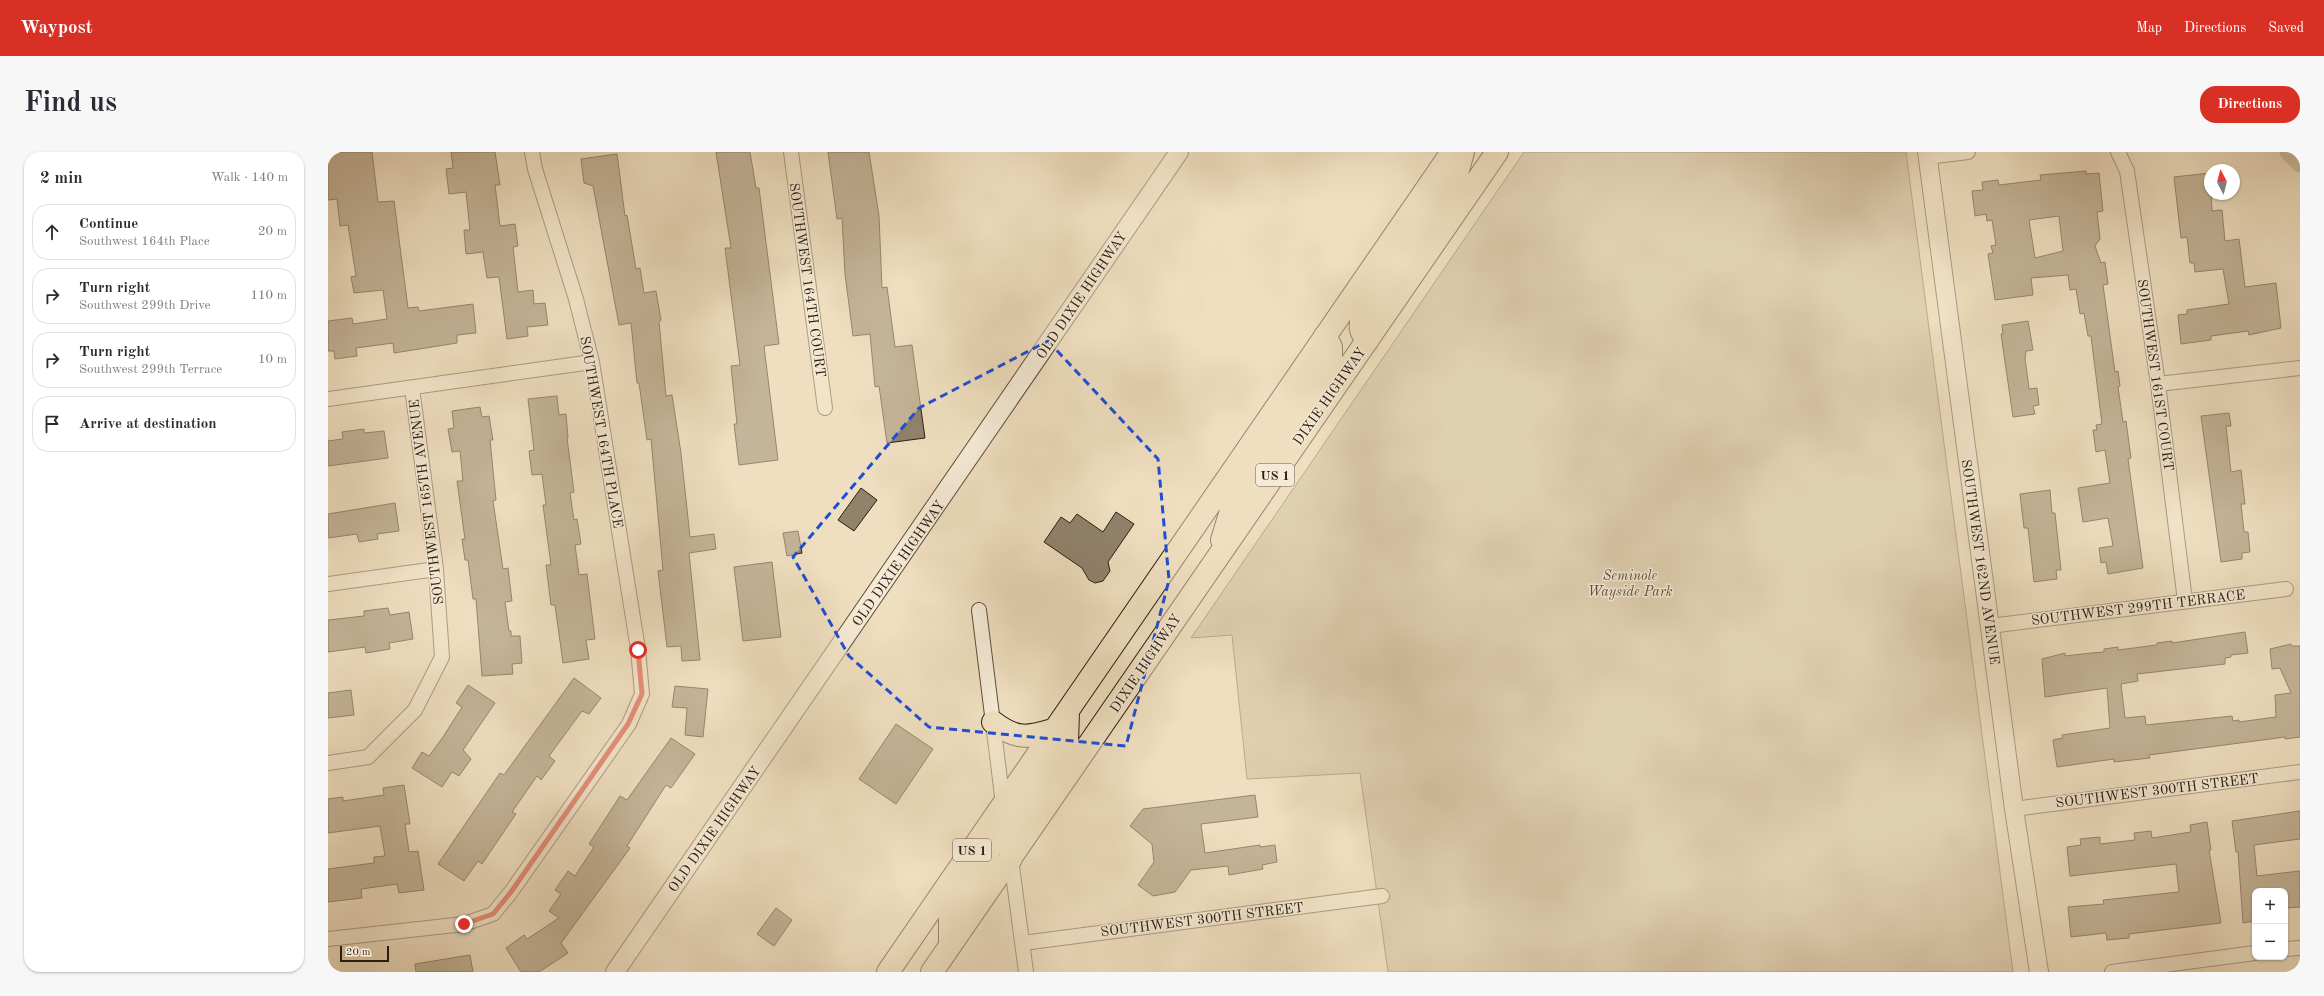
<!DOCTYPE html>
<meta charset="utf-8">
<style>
body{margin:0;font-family:"Old Standard TT",serif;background:#f7f7f7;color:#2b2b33}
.controls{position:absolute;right:12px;bottom:12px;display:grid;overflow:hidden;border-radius:8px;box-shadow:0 1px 3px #0004}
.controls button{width:36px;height:36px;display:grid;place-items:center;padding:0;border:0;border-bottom:1px solid #e1e1e2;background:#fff;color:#2b2b33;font:20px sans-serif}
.compass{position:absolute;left:1876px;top:12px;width:36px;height:36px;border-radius:50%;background:#fff;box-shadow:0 1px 3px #0004;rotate:353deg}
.scale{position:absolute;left:12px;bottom:10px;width:49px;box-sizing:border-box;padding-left:4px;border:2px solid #2b1d10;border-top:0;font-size:11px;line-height:14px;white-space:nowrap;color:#2b1d10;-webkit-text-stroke:3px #f5ead6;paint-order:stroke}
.stop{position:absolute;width:12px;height:12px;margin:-9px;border:3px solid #d93025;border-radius:50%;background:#fff}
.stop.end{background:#d93025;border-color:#fff;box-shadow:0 1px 4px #0008}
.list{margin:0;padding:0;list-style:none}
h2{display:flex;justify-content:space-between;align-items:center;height:52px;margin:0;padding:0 16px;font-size:17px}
h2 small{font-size:13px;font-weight:400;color:#7c7c81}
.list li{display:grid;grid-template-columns:26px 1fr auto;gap:12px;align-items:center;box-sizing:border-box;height:56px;margin:0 8px 8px;padding:0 8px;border:1px solid #e1e1e2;border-radius:16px}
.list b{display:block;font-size:15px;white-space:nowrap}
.list p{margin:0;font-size:13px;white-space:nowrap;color:#7c7c81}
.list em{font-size:13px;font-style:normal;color:#7c7c81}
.icon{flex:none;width:22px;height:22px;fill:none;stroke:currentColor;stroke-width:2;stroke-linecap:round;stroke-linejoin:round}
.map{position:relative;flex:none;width:1972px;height:820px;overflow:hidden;border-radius:16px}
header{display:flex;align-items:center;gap:24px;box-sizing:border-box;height:56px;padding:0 20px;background:#d93025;color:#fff}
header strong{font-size:19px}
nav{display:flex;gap:22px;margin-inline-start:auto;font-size:14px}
.intro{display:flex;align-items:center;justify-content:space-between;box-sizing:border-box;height:96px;padding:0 24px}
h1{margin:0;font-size:28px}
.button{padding:10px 18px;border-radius:16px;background:#d93025;color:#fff;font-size:14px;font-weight:700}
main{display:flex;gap:24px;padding:0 24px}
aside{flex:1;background:#fff;border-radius:16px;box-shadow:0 1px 3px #0004}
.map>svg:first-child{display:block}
.green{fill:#cebea2;stroke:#7c6e59}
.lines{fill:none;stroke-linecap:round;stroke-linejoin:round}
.canal{stroke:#ac9d84;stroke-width:17}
.building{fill:#91826c;stroke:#2b1d10;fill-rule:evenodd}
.minor-casing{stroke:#5c4e3c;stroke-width:16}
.tertiary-casing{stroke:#5c4e3c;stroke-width:20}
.trunk-casing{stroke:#2b1d10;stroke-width:24}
.minor{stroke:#f5ead6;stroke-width:14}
.tertiary{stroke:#f5ead6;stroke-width:18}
.trunk{stroke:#efdfc0;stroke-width:22}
.route{stroke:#d93025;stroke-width:5}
.marked{fill:none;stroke:#1d4ed8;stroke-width:3;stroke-dasharray:8 5;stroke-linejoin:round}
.labels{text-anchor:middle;stroke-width:3;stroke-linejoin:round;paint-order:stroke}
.shield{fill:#f5ead6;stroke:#685a4b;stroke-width:1}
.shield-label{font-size:13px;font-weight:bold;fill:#2b1d10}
.street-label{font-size:14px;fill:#2b1d10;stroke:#f5ead6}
.park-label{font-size:14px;font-style:italic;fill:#5c4d3c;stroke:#f5ead6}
</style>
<header>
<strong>Waypost</strong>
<nav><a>Map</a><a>Directions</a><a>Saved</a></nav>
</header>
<div class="intro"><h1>Find us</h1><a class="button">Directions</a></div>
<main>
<aside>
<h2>2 min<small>Walk · 140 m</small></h2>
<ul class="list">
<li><svg class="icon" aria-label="ahead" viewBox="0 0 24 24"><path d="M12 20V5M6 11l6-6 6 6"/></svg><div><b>Continue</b><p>Southwest 164th Place</p></div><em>20 m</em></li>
<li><svg class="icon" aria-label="right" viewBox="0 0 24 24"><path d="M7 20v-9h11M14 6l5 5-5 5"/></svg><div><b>Turn right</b><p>Southwest 299th Drive</p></div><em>110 m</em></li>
<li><svg class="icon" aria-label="right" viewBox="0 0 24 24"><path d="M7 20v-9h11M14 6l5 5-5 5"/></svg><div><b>Turn right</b><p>Southwest 299th Terrace</p></div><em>10 m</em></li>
<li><svg class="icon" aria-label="arrive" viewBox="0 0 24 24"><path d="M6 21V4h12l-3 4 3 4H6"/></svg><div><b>Arrive at destination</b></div></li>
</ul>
</aside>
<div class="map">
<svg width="1972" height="820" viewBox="0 0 1972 820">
<rect width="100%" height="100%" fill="#efdfc0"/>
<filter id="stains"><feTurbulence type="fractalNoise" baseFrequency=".005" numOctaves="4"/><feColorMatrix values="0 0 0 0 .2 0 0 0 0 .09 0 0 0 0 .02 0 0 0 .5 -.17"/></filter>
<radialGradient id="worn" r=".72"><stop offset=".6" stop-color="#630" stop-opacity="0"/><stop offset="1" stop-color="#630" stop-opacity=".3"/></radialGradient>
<path class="green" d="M1196 0H1578L1685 820H1060L1032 621 919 627 904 483 863 486Z"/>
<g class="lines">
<path class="canal" d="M1960 0 1972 12"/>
</g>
<path class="building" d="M0 0H44L50 50 66 49 80 156 90 155 91 159 145 152 148 181 129 183V191L66 201 65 191 28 196 29 204 7 207 6 199H0V169L24 166 25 172 59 167 55 138 26 141 23 125 28 124 20 73 12 74 9 47 0 48Z
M123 0H167L172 33H167L172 74 187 72 190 94 185 95 190 140 205 138 206 152 217 151 220 173 199 175 200 184 179 187 171 125 159 126 155 100 138 102 136 78H142L138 40 121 42 118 17 125 16Z
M388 0H422L428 36H431L451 192 436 194 450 308 411 313 406 272H409L403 214 412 213 397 96H403Z
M500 0H541L551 64 554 136 559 135 567 195 584 193 597 286 559 291 551 234 547 235 542 182 525 184 517 122 514 66 509 67Z
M289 2 297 64 299 63 308 117 312 116 316 141 328 139 333 168 331 170 338 244 344 243 353 301 362 385 386 382 388 397 361 401 372 508 354 509 353 494 339 495 330 419 335 418 323 287 319 288 311 231H309L303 171 291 173 265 34 256 31 253 7Z
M1758 19V22L1771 21 1775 59 1769 60 1772 87 1767 94 1773 111 1777 110 1780 132 1775 133 1787 220 1790 219 1792 234 1790 235 1795 270 1798 269 1803 306 1800 307 1815 416 1780 422 1778 410 1773 411 1771 396 1785 394 1780 366 1755 370 1750 336 1782 331 1777 298 1768 300 1765 278H1769L1768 273 1774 272 1763 184H1760L1756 161 1752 162 1748 137 1742 138 1740 123 1703 126 1705 143 1667 148 1660 102 1665 101 1663 94 1668 93 1664 68 1659 69 1658 62 1647 64 1644 39 1655 38 1654 30 1670 28 1671 33 1713 28 1712 23ZM1731 64 1735 99 1707 106 1701 68Z
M1882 21 1884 59 1894 58 1897 89 1911 87 1917 135 1948 131 1953 176 1921 183 1920 179 1883 184V188L1853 192 1850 163 1859 162V158L1901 152 1895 117 1867 120 1866 111H1862L1859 85 1853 86 1846 25Z
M1700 169 1705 198 1698 199 1697 206 1701 237 1709 236 1711 253 1705 254 1707 262 1685 265 1673 182H1675L1674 173Z
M229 244 231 263 238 262 240 286H239L246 340 242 341 246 368 249 367 253 392 247 393 251 423 259 422 267 487 258 488 261 507 235 511 227 453H223L218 413H223L215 353H218L214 322 204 323 201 299 206 298 200 247Z
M152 255 154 265 161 264 165 288H162L168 348 165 349 175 417 180 416 184 449 177 450 181 479H183V484H192L194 511 184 512 185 522 154 524 148 447H145L140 408H137L134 387H137L129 329H135L132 299 124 300 120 277 126 276 124 259Z
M1901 261 1903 274H1898L1903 320 1913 318 1917 352H1913L1916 380H1920L1922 400 1914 401V407L1893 410 1873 264Z
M36 277V281L56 279 60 306 0 314V289L15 287 14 280Z
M533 336 549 348 526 379 510 368Z
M1722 338 1724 361H1727L1733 418H1728L1729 427 1706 430 1700 376H1696L1692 342Z
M67 351 71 379 49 382 50 387 31 390 29 382 0 386V362Z
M788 360 806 372 780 410 782 419 775 429 767 431 761 428 754 416 716 390 733 365 742 371 749 362 775 380Z
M470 379 474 401 459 404 455 381Z
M444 410 453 485 415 489 406 415Z
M60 456 62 463 81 460 85 487 61 491 62 497 38 501 37 495 0 500V468L36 464V459Z
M1917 480 1920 501 1903 503V505L1897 506V512L1809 522 1810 529 1793 532 1797 566 1817 564 1818 573 1904 564 1905 569 1911 568V570L1948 565 1947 543 1963 541 1952 516 1944 517 1942 497 1963 492V494H1972V585L1957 587V585L1821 603 1822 606 1786 610V607L1729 615 1725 588 1735 586 1734 583 1782 576 1779 536 1717 545 1714 507 1737 501V504L1763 501 1776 500V497L1790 495V498L1829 493V491L1844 489V491Z
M246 526 273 546 261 562 254 559 221 604 227 609 213 628 209 624 184 660 188 662 177 678 154 712 150 709 136 729 110 712 172 621 176 623Z
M140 533 167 551 135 598 143 607 131 624 124 620 114 635 84 616 94 600 101 604 115 585 134 555 128 551Z
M347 534 380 537 375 585 357 583 359 556 344 555Z
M23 538 26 563 0 566V541Z
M568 572 605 597 568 652 531 627Z
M343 586 367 602 343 636 338 633 299 694 302 696 233 791 240 801 211 820H193L178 796 196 783 199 787 231 766 221 759 233 742 227 738 240 719 247 724 266 695 261 692 292 644 299 648Z
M76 633 82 672H77L81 700 90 699 96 738 71 741 69 732 33 737 34 746 0 750V717L46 711V705L57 704 52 674 0 681V647L15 645V649L56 643 55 636Z
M927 643 930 665 873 672 877 701 932 693V695L947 693 949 710 934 713 935 717 901 723 900 714 863 718 847 740 825 744 810 733 826 710 824 692 802 674 815 657Z
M1972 659V687L1926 693 1929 724 1972 719V755L1957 756V739H1927V769L1915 771 1910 700H1908L1904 669Z
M1879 670 1883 698H1881L1893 771 1801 782V786L1779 788 1778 781 1743 785 1740 755 1776 752 1775 748 1851 740 1848 712 1742 724 1739 695 1753 693 1752 687 1772 685V692L1807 688 1806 681 1823 679 1824 686 1863 680 1862 673Z
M448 756 464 768 446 794 429 782Z
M142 803 145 820H88L87 812Z"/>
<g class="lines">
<g class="minor-casing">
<path id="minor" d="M463 0 497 256
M1790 0 1799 19 1830 232 1857 449
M1599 5 1640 0
M1830 232 1972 216
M0 247 264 210
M0 432 108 417
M651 458 675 652
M1662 474 1958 437
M0 611 40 605 87 558 114 505 108 417 84 236
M1686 657 1972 620
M683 707 698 820
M0 787 136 772 165 762 183 740 301 572 314 542 310 497 264 210 248 147 207 17 204 0
M695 791 1054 744
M1957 797 1972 796
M1784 820 1927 801"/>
</g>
<g class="tertiary-casing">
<path id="tertiary" d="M1599 0 1686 657 1711 820
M287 820 851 0"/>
</g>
<g class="trunk-casing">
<path id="trunk" d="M1040 188C1030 179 1032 173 1035 161L1127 29 1135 0
M894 388 905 352 1003 206V195L997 184
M665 570C690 589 700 585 728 577
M683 707 682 691 684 675 702 645 739 592 740 559
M622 793V764L654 714 671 675
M560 820 1124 0
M604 820 1169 0"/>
</g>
<use href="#minor" class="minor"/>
<use href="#tertiary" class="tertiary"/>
<use href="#trunk" class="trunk"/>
</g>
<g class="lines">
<path class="route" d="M136 772 165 762 183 740 300 572 314 542 310 498"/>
</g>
<path d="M0 0H1972V820H0ZM720 189 830 307 841 428 798 594 601 575 521 504 465 405 591 256Z" fill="#efdfc0" fill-opacity=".55" fill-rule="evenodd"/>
<path class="marked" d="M720 189 830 307 841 428 798 594 601 575 521 504 465 405 591 256Z"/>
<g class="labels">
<g class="shield">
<rect x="928" y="312" width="38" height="22" rx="3"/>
<rect x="625" y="687" width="38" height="22" rx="3"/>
</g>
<g class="shield-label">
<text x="947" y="328">US 1</text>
<text x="644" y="703">US 1</text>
</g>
<g class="street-label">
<text transform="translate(480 128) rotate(82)" y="5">SOUTHWEST 164TH COURT</text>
<text transform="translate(753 143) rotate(-56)" y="5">OLD DIXIE HIGHWAY</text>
<text transform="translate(1828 223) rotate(82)" y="5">SOUTHWEST 161ST COURT</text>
<text transform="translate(1001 244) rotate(-55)" y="5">DIXIE HIGHWAY</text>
<text transform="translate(274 280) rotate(80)" y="5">SOUTHWEST 164TH PLACE</text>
<text transform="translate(98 350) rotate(-97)" y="5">SOUTHWEST 165TH AVENUE</text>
<text transform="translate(1653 410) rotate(82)" y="5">SOUTHWEST 162ND AVENUE</text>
<text transform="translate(570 411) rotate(-55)" y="5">OLD DIXIE HIGHWAY</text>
<text transform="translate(1810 455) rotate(-7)" y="5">SOUTHWEST 299TH TERRACE</text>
<text transform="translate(817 511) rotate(-56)" y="5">DIXIE HIGHWAY</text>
<text transform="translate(1829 638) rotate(-7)" y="5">SOUTHWEST 300TH STREET</text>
<text transform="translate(386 677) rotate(-55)" y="5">OLD DIXIE HIGHWAY</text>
<text transform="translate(874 767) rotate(-7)" y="5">SOUTHWEST 300TH STREET</text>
</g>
<g class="park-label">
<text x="1302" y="428">Seminole<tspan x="1302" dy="16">Wayside Park</tspan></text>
</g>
</g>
<rect width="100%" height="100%" filter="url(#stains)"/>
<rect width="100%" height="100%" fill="url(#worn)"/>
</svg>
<div class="controls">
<button>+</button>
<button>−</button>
</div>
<svg class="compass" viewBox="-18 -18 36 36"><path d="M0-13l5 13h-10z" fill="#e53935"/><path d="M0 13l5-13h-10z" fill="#7c7c81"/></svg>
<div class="scale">20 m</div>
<div class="stop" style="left:310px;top:498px"></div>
<div class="stop end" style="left:136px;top:772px"></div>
</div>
</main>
